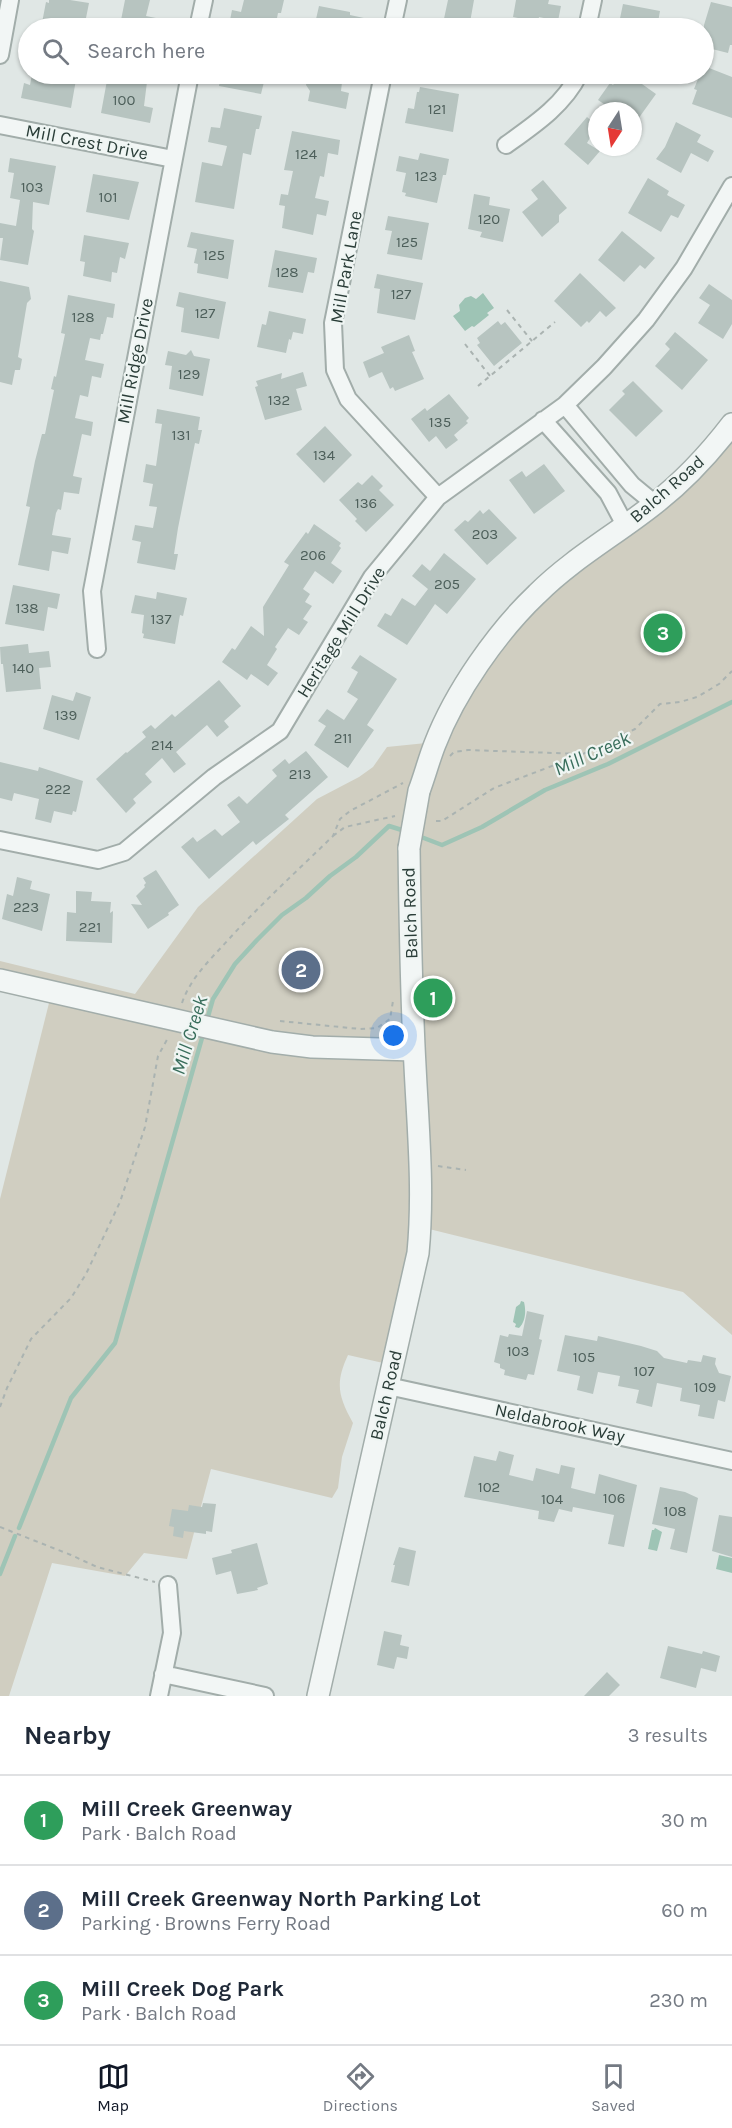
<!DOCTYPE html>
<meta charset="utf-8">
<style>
body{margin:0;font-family:Karla,sans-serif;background:#f6f6f7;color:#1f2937}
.compass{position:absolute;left:588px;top:102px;width:54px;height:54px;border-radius:50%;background:#fff;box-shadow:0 2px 4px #0004;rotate:192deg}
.you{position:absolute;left:394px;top:1036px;width:21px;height:21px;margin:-15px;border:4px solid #fff;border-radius:50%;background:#1a73e8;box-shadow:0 0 0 9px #1a73e833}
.badge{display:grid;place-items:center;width:39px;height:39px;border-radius:50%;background:#111827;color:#fff;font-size:20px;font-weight:700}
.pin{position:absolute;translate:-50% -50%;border:3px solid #fff;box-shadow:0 2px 6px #0006}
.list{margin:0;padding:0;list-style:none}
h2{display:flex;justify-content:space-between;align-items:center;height:78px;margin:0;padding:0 24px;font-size:26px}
h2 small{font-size:20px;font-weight:400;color:#747a83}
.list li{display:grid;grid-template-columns:39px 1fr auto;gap:18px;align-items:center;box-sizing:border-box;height:90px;padding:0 24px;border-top:2px solid #e0e1e3}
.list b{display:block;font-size:22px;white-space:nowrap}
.list p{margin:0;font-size:20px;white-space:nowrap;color:#747a83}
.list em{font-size:20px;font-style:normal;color:#747a83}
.icon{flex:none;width:33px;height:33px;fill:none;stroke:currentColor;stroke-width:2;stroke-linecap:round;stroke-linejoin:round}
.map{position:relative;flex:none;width:732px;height:1696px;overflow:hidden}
.search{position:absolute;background:#fff;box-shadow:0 2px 4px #0004;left:18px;right:18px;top:18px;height:66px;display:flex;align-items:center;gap:15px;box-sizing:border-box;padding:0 21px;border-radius:33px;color:#747a83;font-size:22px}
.sheet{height:348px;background:#fff}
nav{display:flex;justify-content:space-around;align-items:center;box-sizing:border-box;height:84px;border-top:2px solid #e0e1e3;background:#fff;font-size:16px;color:#747a83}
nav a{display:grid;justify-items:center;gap:3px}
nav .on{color:#111827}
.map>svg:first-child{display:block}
.green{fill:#d0cec1}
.water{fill:#9ec4b5}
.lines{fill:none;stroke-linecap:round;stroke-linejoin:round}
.stream{stroke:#9ec4b5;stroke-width:4.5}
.building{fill:#b7c4c0}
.minor-casing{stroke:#a2adaa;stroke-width:20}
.tertiary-casing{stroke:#a2adaa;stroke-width:24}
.path{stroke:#aab3b1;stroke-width:2;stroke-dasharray:4.5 4.5;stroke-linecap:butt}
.minor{stroke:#f2f6f5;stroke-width:16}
.tertiary{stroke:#f2f6f5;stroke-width:21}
.tertiary-bridge-casing{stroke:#a2adaa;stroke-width:24;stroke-linecap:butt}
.tertiary-bridge{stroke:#f2f6f5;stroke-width:21}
.labels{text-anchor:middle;stroke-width:4.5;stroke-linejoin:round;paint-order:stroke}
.number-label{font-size:15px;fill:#4d5f5a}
.street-label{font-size:18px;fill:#2a3d38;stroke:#eff5f3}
.water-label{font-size:20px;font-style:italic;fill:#386d5b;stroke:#eff5f3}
</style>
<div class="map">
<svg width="732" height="1696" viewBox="0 0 732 1696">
<rect width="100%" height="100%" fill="#e0e7e5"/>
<path class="green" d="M732 424V1335L683 1292 421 1227 392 1365 348 1355C335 1383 338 1396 353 1423L342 1457 338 1488 332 1498 211 1469 187 1559 144 1553 125 1576 52 1563 9 1696H0V1199L52 991 0 971V961L135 994 198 907 317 799 359 777 373 767 387 747 436 742 494 642Z"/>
<path class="water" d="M483 293 494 308 487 313 489 315 474 327 472 326 465 331 453 316 460 311 459 305 465 298 471 296 476 299Z
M521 1301 524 1302C526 1310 526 1321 519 1328L515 1327 516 1324 513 1322 516 1307 520 1304Z
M655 1528 662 1532 657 1551 648 1549 652 1530H654Z
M719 1555 732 1558V1573L716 1569Z"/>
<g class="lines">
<path class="stream" d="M416 835 442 845 482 827 545 790 608 764 732 702
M207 1020 213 999 235 964 257 940 282 915 306 898 330 876 356 857 389 826 405 831
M19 1528 71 1398 115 1343 204 1031
M0 1574 15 1536"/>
</g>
<path class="building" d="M49 0H70L89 3 84 28H41L46 2 49 3Z
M125 0H150L146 16 161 19 159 28H122L123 25H120Z
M244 0H284L281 13H278L275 28H247L229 25 232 10 241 12Z
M448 0H474L469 28H442Z
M516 0H549L548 4 561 6 558 21 539 17 538 22 513 17Z
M711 2 732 7V45H730L728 53 704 47V25Z
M623 4 660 11 657 28H618Z
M319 6 350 12V15L373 20 372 27 350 25 349 28H314Z
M704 66 732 77V118L692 104 697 90 694 89 700 74H704Z
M32 74H77L71 108 21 98 24 83 30 85Z
M221 74H266L261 94 219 86Z
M308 74H343L341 91 349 93 346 109 308 101 310 91 306 85Z
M622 74H628L656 94 633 126V111H614L598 100 610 83 613 85Z
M108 75 147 82 144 106 153 108 150 123 101 113Z
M420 87 459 94 453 132 405 123 408 108 414 109 417 92H419Z
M224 108 262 116 259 129H256L251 155 243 153 234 209 195 202 202 162 222 166 227 146 208 142 211 127 220 128Z
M587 117 597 126 587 143 600 151 588 165 564 144Z
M676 122 701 135 697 142 714 151 708 162 691 153 681 173 656 159 665 147Z
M292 131 340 140 338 155 328 153 324 177 320 176 315 198 329 201 326 216 317 214 313 235 282 228 285 206 279 205 281 194 288 195 293 171 284 170Z
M420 153 449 159 446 175H443L437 203 405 196 406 193 402 192 406 173 396 171 399 156 418 160Z
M10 158 56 166 49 205 33 202 32 229 34 231 28 265 0 260 3 238H0V223L16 226 20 200 10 198 14 173 8 172Z
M93 174 139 182 129 220 86 212Z
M648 178 669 191 667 195 685 205 678 218 671 215 661 232 628 213Z
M543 180 567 208 559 215V222L542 237 522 212 538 199 531 190Z
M474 194 490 197 489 205 510 209 503 242 480 237 482 232 468 229Z
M388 216 429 223 422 260 387 254 392 231 385 230Z
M622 231 655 258 645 269 640 265 624 282 598 260Z
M191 232 234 240 228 279 197 273 198 264 194 263 197 249 187 247Z
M84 235 129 243 125 259 120 257 117 273 112 272 111 282 83 276 85 262 80 261Z
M275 250 317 258 314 273 308 272 303 293 268 287Z
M580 273 616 308 606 317 600 311 589 323 587 321 581 327 554 301Z
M377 274 423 283 415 320 377 313 380 289 374 288Z
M0 281 29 287 31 299 27 303 18 357 22 359 20 370H15L12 385 0 382Z
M709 284 732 300V324L723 339 698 323 710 305 699 298Z
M179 292 226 302 219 339 181 332 184 308 176 306Z
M68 295 115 304 113 318 107 317 103 334H101L100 340 90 338 85 360 104 364 101 378 92 376 88 397 80 395 75 418 93 422 91 436 82 434 73 476 82 478 79 494 64 492 61 510 58 509 56 513 52 535 71 538 68 554 52 551 49 571 18 565 30 507 26 506 35 461 42 434H45L54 390 51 389 54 376 56 377 65 334 61 333Z
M269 311 306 319 303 334 293 332 291 340 289 339 286 353 257 347 262 324 266 325Z
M498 321 501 325 505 322 522 343 494 366 477 345 480 343 477 338Z
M675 332 708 360 682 390 655 366 670 349 665 344Z
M409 335 415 351 412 352 424 379 395 391 393 387 390 389 382 372 369 378 363 362 384 353 381 347Z
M191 350 194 356 210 359 203 396 169 389 172 366 165 365 168 351 186 355Z
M303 372 307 386 296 389 302 410 265 420 255 387 258 386 256 381 282 373 281 379Z
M633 381 663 411 636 437 609 410 625 394 622 391Z
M449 394 469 418 466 421 468 423 454 435 458 440 446 449 436 436 429 442 411 419 425 408 427 411Z
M157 409 200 417 198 430H202L199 444 195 443 178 528 174 554H178L175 570 137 563 141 542 132 540 135 525 153 528 157 507 149 506 153 484 143 482 146 464 156 466 162 424 155 423Z
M325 426 352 455 324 483 296 454Z
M544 464 565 491 534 514 509 480 522 471 526 477Z
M372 475 383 486 379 490 394 505 366 532 355 521 357 519 339 500 358 482 362 485Z
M489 509 517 538 487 565 454 530 465 520 468 522 480 510 483 514Z
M314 524 341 543 339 546 341 548 331 563 342 571 333 584 315 571 303 589 310 594 305 602 312 606 303 619 308 622 299 635 288 628 275 647 277 649 267 665 278 673 268 686 251 674 247 680 222 662 232 648 235 650 251 626 264 636 263 607 289 565 284 562 306 532 308 534Z
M444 553 476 579 447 614 435 604 407 645 377 626 385 613 391 616 402 598 415 606 428 589 412 576 422 564 430 571Z
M13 585 60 594 57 609 48 607 44 631 5 624Z
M157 592 187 598 183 616 180 615 175 644 143 638 144 634 142 633 144 615 131 613 135 595 156 599Z
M28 644 29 653 49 651 51 667 39 668 41 689 6 692 3 664H1L0 647Z
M360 655 397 679 367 725 374 730 348 768 314 745 326 726 318 721 327 709 344 720 358 699 347 692 358 672 351 668Z
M219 680 241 706 224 721 229 727 217 737 207 725 176 752 186 764 174 773 162 758 145 774 152 782 133 799 136 803 126 813 96 779 126 752 127 753 146 737 142 732 151 725 155 729 172 714 175 717Z
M76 692 91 697 79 740 43 729 52 695 73 701Z
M306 751 328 777 285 815 289 819 256 845 253 841 209 879 181 847 193 837 197 842 215 829 222 836 240 822 227 805 239 796 247 804 277 776 272 770 285 759 289 764Z
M0 762 38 771 39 767 83 781 76 812 73 811 72 815 54 811 51 823 35 819 39 799 14 793 12 801 0 798Z
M156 870 179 905 168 913 169 915 148 929 131 904 142 905 136 896 145 887 144 885 146 883 143 878Z
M17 877 32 881 30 889 50 894 42 931 2 919 7 894 13 896Z
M76 891 92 892 91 901 111 902 110 913 113 911 112 943 66 941 67 912 76 913Z
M527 1311 544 1315 539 1339 542 1340 534 1375 528 1374 526 1380 504 1375 505 1370 500 1368V1364L494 1362 500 1335 508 1337 509 1334 522 1336Z
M565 1335 597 1341 598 1336 641 1346 657 1351 664 1358 687 1363 688 1360 701 1362 703 1355 716 1358 715 1364 719 1373 731 1376 725 1402 718 1400 714 1419 698 1416 700 1405 680 1401 682 1388 657 1383 652 1407 636 1403 639 1390 618 1386 620 1376 598 1372 593 1394 577 1390 580 1376 557 1371Z
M499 1451 514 1455 509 1475 533 1481 536 1468 559 1474 561 1465 575 1468 571 1488 595 1494 599 1474 637 1485 624 1547 608 1544 614 1515 573 1507 572 1512 559 1509 554 1522 538 1519 539 1511 464 1497 474 1456 496 1461Z
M660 1487 685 1492 698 1498 687 1553 670 1549 675 1529 652 1524Z
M203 1503 216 1504 212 1532 206 1531V1534L184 1531 183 1538 173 1536 174 1527 169 1526 172 1509 188 1511 189 1505 202 1507Z
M719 1515 732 1517V1557L712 1551Z
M257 1543 268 1584 257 1588 258 1590 237 1594 231 1571 216 1575 212 1558 232 1553 231 1550Z
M399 1547 416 1551 409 1586 391 1582 395 1565H393Z
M384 1631 402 1635 400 1645 409 1647 407 1659 397 1657 394 1669 377 1665Z
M668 1646 702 1654 703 1651 720 1656 716 1672 701 1668 696 1688 660 1678Z
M607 1672 620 1685 609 1696H584Z"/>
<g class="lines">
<g class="minor-casing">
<path id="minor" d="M198 28 204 0
M392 28 398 0
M587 28 593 0
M0 55 10 0
M383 74 333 323 335 370 348 399 438 497
M0 125 173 159
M506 145C534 125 564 105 579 74
M565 405 632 485 655 504
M543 420 608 493 625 525
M97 649 92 591 190 74
M0 840 98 860 124 852 214 777 280 731 372 577 438 497 565 405 604 367 646 320 684 268 732 186
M388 1386 732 1461
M163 1674 265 1696
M159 1696 172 1633 168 1585"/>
</g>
<g class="tertiary-casing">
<path id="tertiary" d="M419 791C425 775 429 759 435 744 455 692 497 632 537 594 572 559 615 535 653 505 683 482 709 454 732 424
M0 980 272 1042 312 1047 414 1050
M318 1696 418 1253C424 1191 418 1128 415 1066 411 994 410 921 409 848"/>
</g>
<path class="path" d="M507 310 532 341
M465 344 490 376
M478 386 555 322
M450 756 454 752 468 750 583 754 635 729 660 704 680 702 697 697 709 690 719 684 732 671
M436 821H442L494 788 581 755
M333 836 345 827 395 816
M182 1003C191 977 210 960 228 940 261 904 298 870 333 836L340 819 350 811 403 783
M280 1021 360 1029 377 1028 390 1019 393 1001
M438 1166 466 1170
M0 1407 7 1388 31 1339 71 1298 86 1274 120 1202 145 1127 158 1056 169 1036
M0 1527 71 1555 97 1567 155 1582"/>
<use href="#minor" class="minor"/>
<use href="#tertiary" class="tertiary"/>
<g class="tertiary-bridge-casing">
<path id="tertiary-bridge" d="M409 848 419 791"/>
</g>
<use href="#tertiary-bridge" class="tertiary-bridge"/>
</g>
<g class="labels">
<g class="number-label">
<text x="124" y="105">100</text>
<text x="437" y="114">121</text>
<text x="306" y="159">124</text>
<text x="426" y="181">123</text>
<text x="32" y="192">103</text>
<text x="108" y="202">101</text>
<text x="489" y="224">120</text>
<text x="407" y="247">125</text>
<text x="214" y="260">125</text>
<text x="287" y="277">128</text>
<text x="401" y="299">127</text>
<text x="205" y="318">127</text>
<text x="83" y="322">128</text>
<text x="189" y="379">129</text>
<text x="279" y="405">132</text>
<text x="440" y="427">135</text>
<text x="181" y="440">131</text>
<text x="324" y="460">134</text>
<text x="366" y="508">136</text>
<text x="485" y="539">203</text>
<text x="313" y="560">206</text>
<text x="447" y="589">205</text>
<text x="27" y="613">138</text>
<text x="161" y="624">137</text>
<text x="23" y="673">140</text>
<text x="66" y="720">139</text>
<text x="343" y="743">211</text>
<text x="162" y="750">214</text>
<text x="300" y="779">213</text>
<text x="58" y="794">222</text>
<text x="26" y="912">223</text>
<text x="90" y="932">221</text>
<text x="518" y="1356">103</text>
<text x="584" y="1362">105</text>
<text x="644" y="1376">107</text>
<text x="705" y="1392">109</text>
<text x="489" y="1492">102</text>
<text x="614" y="1503">106</text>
<text x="552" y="1504">104</text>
<text x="675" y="1516">108</text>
</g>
<g class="street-label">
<text transform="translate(87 142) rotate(11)" y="6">Mill Crest Drive</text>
<text transform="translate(346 267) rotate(-80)" y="6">Mill Park Lane</text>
<text transform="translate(135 361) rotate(-79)" y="6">Mill Ridge Drive</text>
<text transform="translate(667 489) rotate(-41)" y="6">Balch Road</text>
<text transform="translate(341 632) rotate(-58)" y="6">Heritage Mill Drive</text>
<text transform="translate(410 913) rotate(-92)" y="6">Balch Road</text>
<text transform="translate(386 1395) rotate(-77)" y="6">Balch Road</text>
<text transform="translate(560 1423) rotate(12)" y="6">Neldabrook Way</text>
</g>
<g class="water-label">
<text transform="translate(592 753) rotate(-24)" y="7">Mill Creek</text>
<text transform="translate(189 1035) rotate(-73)" y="7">Mill Creek</text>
</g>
</g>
</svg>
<svg class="compass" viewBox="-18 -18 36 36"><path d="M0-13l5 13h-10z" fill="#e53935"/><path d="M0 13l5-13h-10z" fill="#747a83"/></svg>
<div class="you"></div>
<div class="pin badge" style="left:433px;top:998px;background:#2e9e5b">1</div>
<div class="pin badge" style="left:301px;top:970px;background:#5c6f8a">2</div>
<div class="pin badge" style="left:663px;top:633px;background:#2e9e5b">3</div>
<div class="search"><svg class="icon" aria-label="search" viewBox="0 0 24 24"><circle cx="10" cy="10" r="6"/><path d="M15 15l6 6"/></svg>Search here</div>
</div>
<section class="sheet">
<h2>Nearby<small>3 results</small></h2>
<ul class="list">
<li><span class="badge" style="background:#2e9e5b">1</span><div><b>Mill Creek Greenway</b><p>Park · Balch Road</p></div><em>30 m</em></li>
<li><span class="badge" style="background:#5c6f8a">2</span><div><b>Mill Creek Greenway North Parking Lot</b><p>Parking · Browns Ferry Road</p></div><em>60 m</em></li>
<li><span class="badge" style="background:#2e9e5b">3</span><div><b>Mill Creek Dog Park</b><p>Park · Balch Road</p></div><em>230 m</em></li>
</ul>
</section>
<nav>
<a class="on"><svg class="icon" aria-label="map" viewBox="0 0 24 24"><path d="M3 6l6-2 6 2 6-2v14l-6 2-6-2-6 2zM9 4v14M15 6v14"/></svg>Map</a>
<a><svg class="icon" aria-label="directions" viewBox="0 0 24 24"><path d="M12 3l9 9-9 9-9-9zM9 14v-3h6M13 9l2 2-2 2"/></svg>Directions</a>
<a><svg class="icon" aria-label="saved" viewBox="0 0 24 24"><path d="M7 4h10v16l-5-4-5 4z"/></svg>Saved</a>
</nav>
